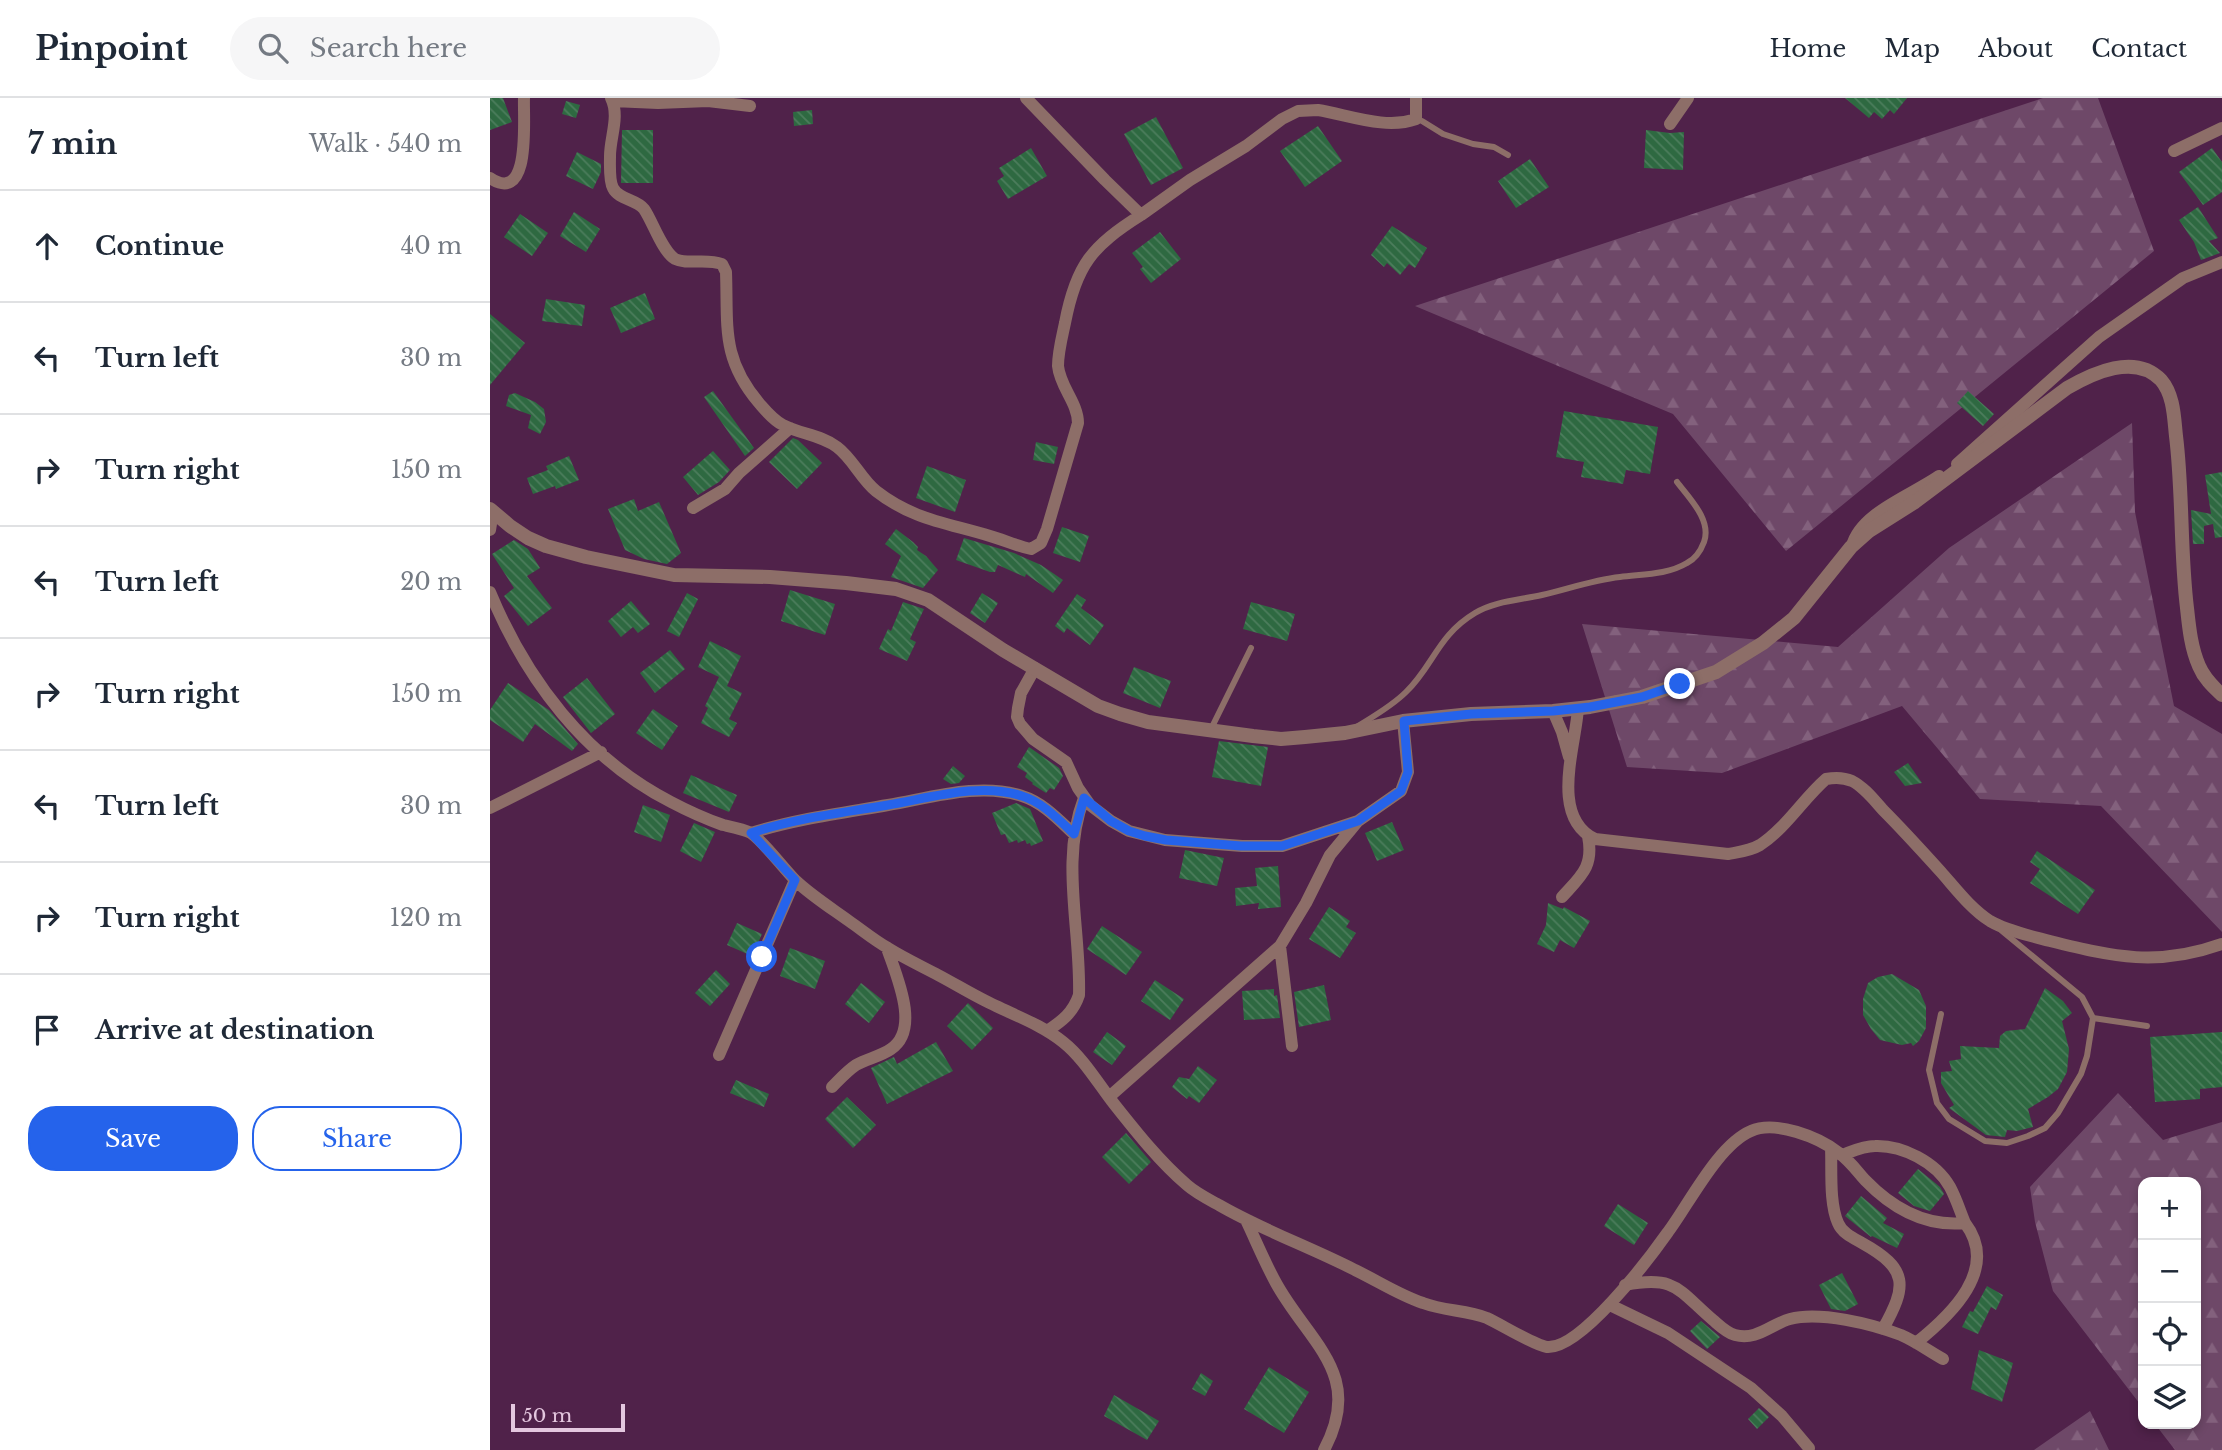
<!DOCTYPE html>
<meta charset="utf-8">
<style>
body{margin:0;font-family:"Libre Baskerville",serif;background:#f6f6f7;color:#1f2937}
.controls{position:absolute;right:21px;bottom:21px;display:grid;overflow:hidden;border-radius:14px;box-shadow:0 4px 10px #0003}
.controls button{width:63px;height:63px;display:grid;place-items:center;padding:0;border:0;border-bottom:2px solid #e0e1e3;background:#fff;color:#1f2937;font:35px sans-serif}
.scale{position:absolute;left:21px;bottom:18px;width:114px;box-sizing:border-box;padding-left:7px;border:4px solid #e4c7df;border-top:0;font-size:19px;line-height:24px;white-space:nowrap;color:#e4c7df;-webkit-text-stroke:5px #50224a;paint-order:stroke}
.stop{position:absolute;width:21px;height:21px;margin:-16px;border:5px solid #2563eb;border-radius:50%;background:#fff}
.stop.end{background:#2563eb;border-color:#fff;box-shadow:0 2px 7px #0008}
.list{margin:0;padding:0;list-style:none}
h2{display:flex;justify-content:space-between;align-items:center;height:91px;margin:0;padding:0 28px;font-size:30px}
h2 small{font-size:23px;font-weight:400;color:#747a83}
.list li{display:grid;grid-template-columns:46px 1fr auto;gap:21px;align-items:center;box-sizing:border-box;height:112px;padding:0 28px;border-top:2px solid #e0e1e3}
.list b{display:block;font-size:26px;white-space:nowrap}
.list em{font-size:23px;font-style:normal;color:#747a83}
.actions{display:flex;gap:14px;padding:21px 28px}
.actions a{flex:1;padding:16px 0;border:2px solid #2563eb;border-radius:28px;text-align:center;font-size:24px;color:#2563eb}
.actions .main{background:#2563eb;color:#fff}
.icon{flex:none;width:38px;height:38px;fill:none;stroke:currentColor;stroke-width:2;stroke-linecap:round;stroke-linejoin:round}
.map{position:relative;flex:none;width:1732px;height:1352px;overflow:hidden}
header{display:flex;align-items:center;gap:42px;box-sizing:border-box;height:98px;padding:0 35px;background:#fff;border-bottom:2px solid #e0e1e3}
header strong{font-size:33px}
nav{display:flex;gap:38px;margin-inline-start:auto;font-size:24px}
.search{width:490px;height:63px;background:#f6f6f7;display:flex;align-items:center;gap:18px;box-sizing:border-box;padding:0 24px;border-radius:38px;color:#747a83;font-size:26px}
main{display:flex}
aside{flex:1;background:#fff}
.map>svg:first-child{display:block}
.forest{fill:url(#forest-firs)}
.building{fill:url(#building-back-hatch)}
.lines{fill:none;stroke-linecap:round;stroke-linejoin:round}
.service{stroke:#8d6e68;stroke-width:6}
.minor{stroke:#8d6e68;stroke-width:12}
.tertiary{stroke:#8d6e68;stroke-width:14}
.route{stroke:#2563eb;stroke-width:9}
</style>
<header>
<strong>Pinpoint</strong>
<div class="search"><svg class="icon" aria-label="search" viewBox="0 0 24 24"><circle cx="10" cy="10" r="6"/><path d="M15 15l6 6"/></svg>Search here</div>
<nav><a>Home</a><a>Map</a><a>About</a><a>Contact</a></nav>
</header>
<main>
<aside>
<h2>7 min<small>Walk · 540 m</small></h2>
<ul class="list">
<li><svg class="icon" aria-label="ahead" viewBox="0 0 24 24"><path d="M12 20V5M6 11l6-6 6 6"/></svg><div><b>Continue</b></div><em>40 m</em></li>
<li><svg class="icon" aria-label="left" viewBox="0 0 24 24"><path d="M17 20v-9H6M10 6l-5 5 5 5"/></svg><div><b>Turn left</b></div><em>30 m</em></li>
<li><svg class="icon" aria-label="right" viewBox="0 0 24 24"><path d="M7 20v-9h11M14 6l5 5-5 5"/></svg><div><b>Turn right</b></div><em>150 m</em></li>
<li><svg class="icon" aria-label="left" viewBox="0 0 24 24"><path d="M17 20v-9H6M10 6l-5 5 5 5"/></svg><div><b>Turn left</b></div><em>20 m</em></li>
<li><svg class="icon" aria-label="right" viewBox="0 0 24 24"><path d="M7 20v-9h11M14 6l5 5-5 5"/></svg><div><b>Turn right</b></div><em>150 m</em></li>
<li><svg class="icon" aria-label="left" viewBox="0 0 24 24"><path d="M17 20v-9H6M10 6l-5 5 5 5"/></svg><div><b>Turn left</b></div><em>30 m</em></li>
<li><svg class="icon" aria-label="right" viewBox="0 0 24 24"><path d="M7 20v-9h11M14 6l5 5-5 5"/></svg><div><b>Turn right</b></div><em>120 m</em></li>
<li><svg class="icon" aria-label="arrive" viewBox="0 0 24 24"><path d="M6 21V4h12l-3 4 3 4H6"/></svg><div><b>Arrive at destination</b></div></li>
</ul>
<div class="actions"><a class="main">Save</a><a>Share</a></div>
</aside>
<div class="map">
<svg width="1732" height="1352" viewBox="0 0 1732 1352">
<defs>
<pattern id="forest-firs" width="22" height="20" patternUnits="userSpaceOnUse" patternTransform="scale(1.75)"><rect width="22" height="20" fill="#6e4868"/><path d="M5 1l3.5 6h-7zM16 11l3.5 6h-7z" fill="#83617d"/></pattern>
<pattern id="building-back-hatch" width="6" height="6" patternUnits="userSpaceOnUse" patternTransform="scale(1.75)"><rect width="6" height="6" fill="#2e6941"/><path d="M-1 5l2 2M0 0l6 6M5-1l2 2" fill="none" stroke="#4c7d5c"/></pattern>
</defs>
<rect width="100%" height="100%" fill="#50224a"/>
<path class="forest" d="M1553 0H1608L1664 153 1296 453 1183 316 925 208Z
M1642 325 1645 414 1684 608 1732 636V834L1611 708 1490 701 1412 608 1232 675 1137 669 1092 526 1348 549 1459 450Z
M1628 995 1673 1042 1732 1024V1352H1685L1665 1326H1706V1084H1653V1310L1563 1193 1545 1124 1540 1089Z
M1600 1313 1619 1352H1544Z"/>
<path class="building" d="M0 0H13L22 24 0 32Z
M1355 0H1417L1404 16 1400 12 1392 21 1384 14 1379 20Z
M76 3 90 7 86 20 72 16Z
M322 12 323 26 304 28 303 14Z
M666 19 693 70 661 87 634 36Z
M828 28 852 63 815 89 790 53Z
M132 32H163V85H131Z
M1156 32 1180 35 1194 34 1193 72 1154 70Z
M541 50 557 78 518 101 507 83 514 78 509 70Z
M1722 50 1732 64V94L1713 107 1689 74Z
M87 54 111 66V74L103 91 76 78Z
M1040 61 1059 89 1026 110 1008 83Z
M1708 109 1728 140 1719 143 1730 155 1711 162 1704 144 1689 122Z
M84 114 110 131 96 154 70 138Z
M30 116 58 135 42 158 14 139Z
M902 128 937 150 925 170 919 166 910 177 897 165 894 169 881 157Z
M670 134 691 161 661 185 650 171 653 169 642 155Z
M155 195 165 221 131 235 120 210Z
M56 201 95 207 92 228 52 223Z
M0 216 35 245 0 287Z
M223 293 264 350 255 358 214 299Z
M1478 293 1504 316 1493 328 1467 305Z
M25 295 45 304 54 311 56 324 50 336 38 330 41 317 16 308 19 297Z
M1074 313 1168 329 1160 376 1136 372 1133 386 1091 379 1094 364 1066 359Z
M303 340 308 342 332 365 307 391 279 364Z
M546 344 568 349 564 366 543 362Z
M223 353 240 372 229 384 208 397 193 379Z
M79 358 89 382 66 391 65 388 43 396 37 380 58 372 56 368Z
M437 368 476 382 465 414 426 400Z
M1732 374V439L1725 440 1723 426 1714 428V446H1703L1701 412 1721 416 1715 377Z
M144 401 148 413 169 404 191 455 177 466 154 461 135 452 118 411Z
M572 429 599 438 590 464 563 455Z
M406 431 423 444 428 449 427 452 436 458 448 472 433 490 401 479 411 458 395 446Z
M474 440 524 455 551 467 573 482 563 495 536 476 535 479 508 467 505 474H500L466 462Z
M24 442 38 451 50 470 37 478 62 510 38 528 14 498 24 490 2 456Z
M300 492 345 506 335 537 291 523Z
M197 495 208 501 189 539 177 533Z
M492 495 508 505 495 525 480 515Z
M587 496 596 502 591 510 614 527 600 547 577 530 574 535 565 528Z
M141 503 160 526 148 535 143 529 131 539 118 523Z
M413 504 434 511 420 541 426 544 417 563 389 551 398 531 401 533Z
M761 504 805 516 797 543 753 531Z
M220 543 251 558 237 588 252 595 239 621 247 625 239 639 211 625 218 610 215 608 229 579 208 569Z
M180 552 195 571 165 595 150 575Z
M644 569 681 583 670 610 633 595Z
M97 580 125 616 101 635 73 599Z
M18 585 59 612 88 646 82 653 45 626 33 644 0 622V612Z
M163 611 188 628 172 652 146 635Z
M729 643 778 649 771 688 722 679Z
M539 649 569 670 573 678 564 692 560 690 556 695 542 686 543 685 535 679 537 675 527 669Z
M1418 665 1432 685 1415 688 1404 674Z
M463 668 475 678 469 685 461 686 453 681Z
M201 677 247 697 239 714 193 695Z
M526 705 540 711 553 743 541 748 540 745 537 746 535 742 528 745 527 742 519 745 515 736 511 737 502 715Z
M153 707 180 717 171 744 144 734Z
M902 724 914 752 887 763 875 735Z
M204 725 225 734 211 764 190 753Z
M695 752 734 760 727 788 689 780Z
M1547 753 1605 792 1588 816 1540 785 1550 771 1540 764Z
M788 768 791 809 768 811 769 805 746 808 745 790 767 788 765 770Z
M1058 805 1073 811 1074 809 1100 823 1084 850 1070 842 1064 854 1047 846 1056 827Z
M839 809 860 823 856 829 866 835 850 860 819 841Z
M247 825 272 836 262 858 237 847Z
M612 828 652 854 636 877 597 851Z
M300 850 335 863 325 891 290 878Z
M226 872 240 886 220 908 205 895Z
M1402 876 1429 892 1436 908V930L1429 943 1423 948 1421 945 1412 947 1390 942 1381 931 1373 917V901L1378 885 1388 879Z
M665 882 694 901 680 922 651 903Z
M371 885 395 904 379 925 355 906Z
M834 887 841 922 809 929 804 894Z
M1555 890 1573 903 1582 915 1572 923 1579 951 1577 974 1568 991 1558 999 1538 1011 1543 1029 1527 1033 1517 1032 1515 1039 1496 1037 1459 1010 1464 1007 1451 985V974L1462 973 1459 963 1471 961 1470 948 1509 950 1510 938 1516 933 1535 931Z
M784 891V898L787 897 790 920 754 922 752 893Z
M478 905 503 930 482 952 457 928Z
M617 934 636 948 622 967 603 954Z
M1732 934V989L1710 991V1001L1665 1004 1660 939Z
M446 944 463 973 397 1006 381 970 404 959 407 966Z
M708 968 727 982 709 1005 699 998 697 1001 682 989 689 979 699 981Z
M246 982 279 996 274 1009 240 995Z
M357 999 386 1027 363 1050 335 1021Z
M636 1035 661 1064 639 1086 612 1059Z
M1428 1071 1450 1089 1454 1096 1440 1113 1424 1108 1408 1095Z
M1371 1098 1397 1120 1393 1125 1414 1136 1407 1150 1382 1138 1381 1139 1355 1118Z
M1128 1106 1158 1125 1144 1147 1114 1128Z
M1352 1175 1368 1206 1355 1213 1341 1211 1329 1187Z
M1497 1188 1513 1197 1506 1212 1501 1209 1488 1236 1472 1229 1480 1213 1483 1214Z
M1211 1223 1230 1239 1217 1251 1200 1233Z
M1489 1252 1523 1265 1512 1304 1481 1291Z
M779 1269 819 1294 794 1335 754 1311Z
M711 1275 723 1283 715 1298 702 1291Z
M624 1297 669 1323 657 1342 614 1318Z
M1269 1310 1279 1319 1267 1331 1258 1321Z"/>
<g class="lines">
<path class="service" d="M926 21 932 23 953 36 983 46 1004 49 1018 57
M868 628C884 618 902 608 916 594 943 568 948 537 985 515 1005 503 1030 502 1052 497 1078 491 1103 482 1130 479 1153 476 1177 477 1197 465 1205 461 1211 452 1214 444 1222 422 1199 400 1187 384
M720 633 761 550
M1451 916 1439 972 1447 1005 1459 1021 1495 1043 1517 1045 1538 1038 1555 1030 1568 1015 1591 976 1597 958 1603 920 1592 899 1512 833
M1603 920 1657 928"/>
<path class="minor" d="M121 0C130 18 120 39 120 58 120 67 119 83 123 90 129 102 146 101 154 111 163 124 172 153 185 161 197 167 216 160 232 166L236 174C238 229 231 260 269 305 276 313 283 322 293 327 310 336 331 337 347 349 363 361 371 381 386 393 423 422 458 425 500 438 514 442 527 448 541 451L551 445 557 431 588 325C588 305 570 289 568 268 568 254 572 239 575 225 586 167 602 148 651 117L615 82 536 0
M123 3 168 5 218 3 260 8
M1180 26 1198 0
M1684 53 1732 30
M0 80C42 108 33 19 34 0
M651 117 700 82 756 48 792 21 808 13 828 12C859 17 896 32 926 21V0
M1467 366 1609 239 1693 180 1732 164
M203 410 235 391 249 375 300 330
M0 432 3 413
M1362 448C1370 415 1422 397 1449 378
M0 494C36 581 95 660 181 704 198 713 216 721 233 727 242 729 253 731 261 735 273 743 294 771 306 783 322 798 341 810 359 823 372 832 384 842 398 850 414 860 431 868 448 877 467 887 486 899 506 908 529 919 553 928 573 944 592 959 606 982 621 1002 644 1031 668 1062 697 1087 706 1095 718 1101 729 1107 772 1132 820 1149 865 1172 888 1183 909 1197 933 1205 954 1213 977 1212 997 1220 1012 1227 1044 1247 1057 1249 1090 1252 1159 1161 1178 1134 1199 1106 1228 1047 1261 1033 1285 1022 1329 1039 1349 1055 1359 1062 1367 1073 1375 1082 1403 1111 1435 1129 1475 1125 1510 1171 1461 1217 1426 1245
M545 570 531 595 528 610 527 619 530 626 543 641 576 664 588 690 600 707 621 723 639 733 675 742 752 748H792L868 723
M1088 610C1086 648 1059 719 1105 741L1238 756C1249 754 1260 753 1270 747 1296 730 1313 701 1336 681 1346 679 1353 679 1362 683 1374 689 1384 702 1393 712 1413 732 1432 753 1451 774 1466 791 1481 811 1500 823 1517 833 1541 838 1560 843 1624 859 1668 869 1732 846
M1063 613 1072 634 1079 659
M0 710 111 654
M261 735C306 721 352 715 398 707 440 700 490 684 532 698 552 704 568 721 584 736
M1072 799C1091 778 1104 769 1098 738
M790 848 802 948
M557 933C572 923 583 915 589 897 591 831 570 763 594 700
M229 957 305 782
M342 989C350 981 357 973 366 967 377 961 391 958 401 951 431 931 406 877 397 850
M619 999 790 848 816 805 840 757 868 723 911 693 918 674 913 623
M1341 1050C1342 1071 1339 1105 1348 1125 1352 1135 1363 1140 1372 1145 1419 1171 1417 1188 1393 1231
M1352 1057C1363 1053 1373 1048 1385 1048 1412 1047 1446 1064 1460 1089 1466 1100 1470 1113 1475 1125
M756 1122C766 1143 775 1165 786 1185 819 1245 875 1276 834 1352
M1135 1187C1186 1177 1188 1192 1223 1222 1230 1228 1237 1235 1245 1237 1267 1243 1281 1226 1300 1221 1330 1213 1382 1226 1411 1237 1425 1243 1439 1253 1453 1261
M1120 1207 1178 1235 1261 1290 1292 1318 1319 1350"/>
<path class="tertiary" d="M0 411 20 428 38 440 56 448 96 459 184 477 280 479 356 485 406 491 438 502 513 552 608 608 630 616 658 624 763 638 791 641 815 639 855 635 913 623 981 616 1063 613 1100 609 1152 599 1226 574 1273 545 1304 520 1361 449 1379 433 1425 404 1577 290C1603 275 1645 255 1671 282 1684 297 1684 320 1686 338 1693 395 1690 453 1697 510 1699 529 1701 550 1709 568 1714 580 1722 588 1732 597"/>
</g>
<g class="lines">
<path class="route" d="M272 859 305 782 261 735C306 720 352 715 398 707 440 700 490 684 532 698 552 704 568 721 584 736L594 700 621 723 639 733 655 738 676 742 751 748H792L868 723 911 693 918 674 914 623 981 616 1063 613 1100 609 1152 599 1190 586"/>
</g>
</svg>
<div class="controls">
<button>+</button>
<button>−</button>
<button><svg class="icon" aria-label="locate" viewBox="0 0 24 24"><circle cx="12" cy="12" r="6"/><path d="M12 2v4M12 18v4M2 12h4M18 12h4"/></svg></button>
<button><svg class="icon" aria-label="layers" viewBox="0 0 24 24"><path d="M12 4l9 5-9 5-9-5zM3 14l9 5 9-5"/></svg></button>
</div>
<div class="scale">50 m</div>
<div class="stop" style="left:272px;top:859px"></div>
<div class="stop end" style="left:1190px;top:586px"></div>
</div>
</main>
